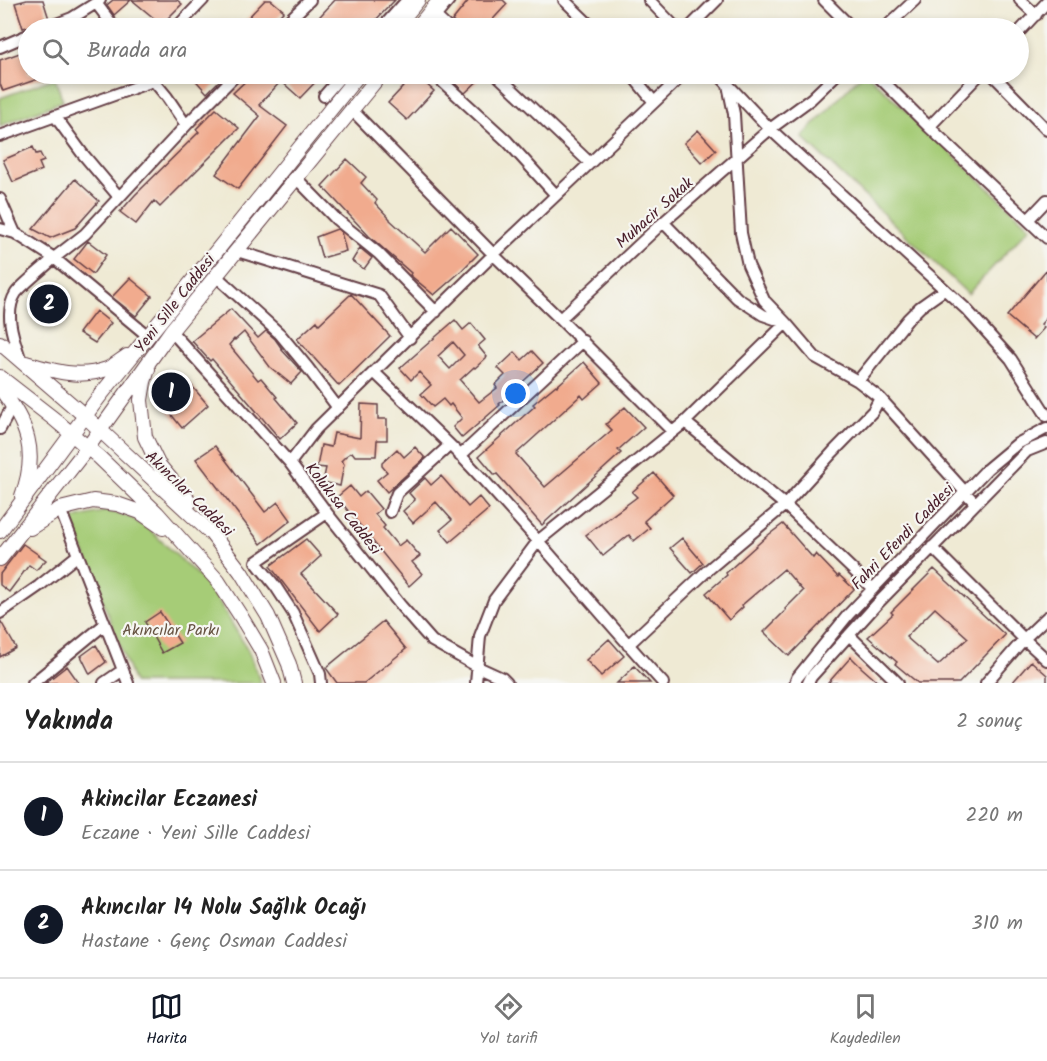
<!DOCTYPE html>
<html lang="tr">
<meta charset="utf-8">
<style>
body{margin:0;font-family:Kalam,sans-serif;background:#f2f2f2;color:#222}
.you{position:absolute;left:516px;top:394px;width:21px;height:21px;margin:-15px;border:4px solid #fff;border-radius:50%;background:#1a73e8;box-shadow:0 0 0 9px #1a73e833}
.badge{display:grid;place-items:center;width:39px;height:39px;border-radius:50%;background:#111827;color:#fff;font-size:20px;font-weight:700}
.pin{position:absolute;translate:-50% -50%;border:3px solid #fff;box-shadow:0 2px 6px #0006}
.list{margin:0;padding:0;list-style:none}
h2{display:flex;justify-content:space-between;align-items:center;height:78px;margin:0;padding:0 24px;font-size:26px}
h2 small{font-size:20px;font-weight:400;color:#767676}
.list li{display:grid;grid-template-columns:39px 1fr auto;gap:18px;align-items:center;box-sizing:border-box;height:108px;padding:0 24px;border-top:2px solid #e0e0e0}
.list b{display:block;font-size:22px;white-space:nowrap}
.list p{margin:0;font-size:20px;white-space:nowrap;color:#767676}
.list em{font-size:20px;font-style:normal;color:#767676}
.icon{flex:none;width:33px;height:33px;fill:none;stroke:currentColor;stroke-width:2;stroke-linecap:round;stroke-linejoin:round}
.map{position:relative;flex:none;width:1047px;height:683px;overflow:hidden}
.search{position:absolute;background:#fff;box-shadow:0 3px 9px #0003;left:18px;right:18px;top:18px;height:66px;display:flex;align-items:center;gap:15px;box-sizing:border-box;padding:0 21px;border-radius:33px;color:#767676;font-size:22px}
.sheet{height:294px;background:#fff}
nav{display:flex;justify-content:space-around;align-items:center;box-sizing:border-box;height:84px;border-top:2px solid #e0e0e0;background:#fff;font-size:16px;color:#767676}
nav a{display:grid;justify-items:center;gap:3px}
nav .on{color:#111827}
.map>svg:first-child{display:block}
.green{fill:#a6cc77;stroke:#787651;stroke-width:1.5}
.building{fill:#f1ab8e;fill-rule:evenodd}
.lines{fill:none;stroke-linecap:round;stroke-linejoin:round}
.minor-casing{stroke:#633d44;stroke-width:14}
.major-casing{stroke:#633d44;stroke-width:16}
.minor{stroke:#fff;stroke-width:10}
.major{stroke:#fff;stroke-width:14}
.labels{text-anchor:middle;stroke-width:4.5;stroke-linejoin:round;paint-order:stroke}
.street-label{font-size:16px;fill:#4a1f2b;stroke:#f6f6f2}
.park-label{font-size:16px;fill:#665342;stroke:#f6f6f2}
</style>
<div class="map">
<svg width="1047" height="683" viewBox="0 0 1047 683">
<rect width="100%" height="100%" fill="#f6f6f2"/>
<filter id="ink" filterUnits="userSpaceOnUse"><feTurbulence type="fractalNoise" baseFrequency=".0167" numOctaves="2"/><feDisplacementMap in="SourceGraphic" scale="12" xChannelSelector="R" yChannelSelector="G"/><feConvolveMatrix kernelMatrix="1 2 1 2 8 2 1 2 1" color-interpolation-filters="sRGB"/></filter>
<filter id="wash" filterUnits="userSpaceOnUse"><feTurbulence type="fractalNoise" baseFrequency=".008" numOctaves="4" result="noise"/><feDisplacementMap in="SourceGraphic" scale="24" xChannelSelector="R" yChannelSelector="G"/><feGaussianBlur stdDeviation="1.35" result="paint"/><feColorMatrix in="noise" values="0 0 0 0 0 0 0 0 0 0 0 0 0 0 0 0 0 1.4 0 .05"/><feComposite in="paint" operator="in"/></filter>
<g filter="url(#wash)">
<rect width="100%" height="100%" fill="#efead4"/>
<path class="green" d="M862 74H867L1030 227 968 294 802 137Z
M55 78 63 101 0 126V98Z
M106 511 130 517 151 531 210 587 248 650 261 683H134L72 520 79 517Z"/>
<g id="blocks">
<path class="building" d="M27 0H43L49 19 40 24 23 28 15 3Z
M113 0H131L114 15 107 5Z
M132 0H177L182 4 158 28H144L155 19Z
M265 0H271L284 11 267 28H245L241 25Z
M335 0H395L368 28H309Z
M469 0H503L507 4 485 28H461L452 21Z
M28 50V74H50V75L3 91 0 84V60Z
M190 74H226L207 93Z
M253 74H323L300 98 281 81 259 105 287 126 238 189 216 174 260 116 233 93Z
M415 74 434 91 407 120 388 103Z
M445 74H485L465 93Z
M216 109 239 128 160 207 154 201 136 224 120 212 135 195 199 132 196 129Z
M698 130 716 150 702 163 684 143Z
M33 147 36 154 40 153 44 161 39 163 42 170 13 182 3 160Z
M347 159 366 177 361 183 377 200 375 203 390 219V220L425 252 451 226 478 254 458 274 434 295 410 275 411 273 369 236 322 186Z
M75 179 99 201 75 228 50 238 33 229Z
M337 229 341 232 346 251 322 258 316 237Z
M88 241 106 255 93 274 74 259Z
M360 248 372 258 364 269 352 261Z
M1047 269V317L1041 324 1044 328 1034 339 1007 316Z
M130 278 152 296 136 316 112 297Z
M45 290 65 305 55 320 34 303Z
M351 294 390 336 339 386 297 339 317 321 319 324Z
M231 309 258 338 266 331 275 339 282 349H281L302 372 291 384 270 367 244 332 235 340 234 339 229 345 258 380 261 378 277 397 276 398 297 423 280 439 212 359 210 361 192 341Z
M96 311 111 323 95 343 79 333Z
M455 320 463 330 471 323 485 340 478 346 487 357 475 368 474 367 460 380 479 402 497 388 495 385 505 375 498 368 515 352 522 360 532 351 543 363 499 404 500 405 462 438 453 427 462 418 451 404 449 406 443 399 433 407 421 394 431 385 419 372 411 380 400 368ZM453 342 464 355 450 369 438 356Z
M584 362 602 383 584 399 581 395 516 454 545 487 612 430 606 424 625 407 644 427 618 450 621 453 542 525 497 474 495 475 479 456 535 406 533 404 556 385 557 386Z
M185 378 208 405 182 428 158 398Z
M361 404 378 405V419H387V440H377L376 456H355L352 452 346 456 341 461 344 464 340 486 323 482 326 468 317 467 321 445 331 447 334 433 360 438Z
M215 446 265 512 278 502 291 520 261 544 196 459Z
M415 447 425 458 387 492 377 480 387 472 382 466V463L397 449 404 457Z
M654 473 673 495 644 521 650 528 634 541 629 535 603 556 586 535 637 497 632 492Z
M441 476 468 507 479 497 489 509 450 542 440 530 452 520 436 502 413 523 403 511 415 500 409 493 425 478 431 485Z
M350 486 359 497 366 491 381 509 375 514 385 526 383 528 398 546 406 540 420 556 412 562 422 574 409 586 337 497Z
M783 524 813 558 816 554 838 577 839 575 854 589 789 656 764 632 786 610 785 609 803 591 784 569 742 605 743 607 729 620 706 593 727 575 726 573 767 536Z
M682 538 703 563 692 573 670 548Z
M306 539 321 556 301 574 338 614 320 631 270 566Z
M23 544 46 560 36 570 29 565 9 592 0 585V574Z
M934 569 1005 635 959 683H918L895 664 897 662 868 637 893 614 891 612ZM935 608 968 638 938 665 906 637Z
M160 612 180 643 162 653 145 622Z
M0 620 16 648 0 657Z
M383 621 406 649 364 683H337L326 668Z
M609 639 624 656 601 676 586 660Z
M96 645 106 662 90 674 81 656Z
M851 657 862 668 879 683H828Z
M1031 661 1047 675V683H1012Z
M67 666 79 683H45Z
M634 666 650 683H617L631 670Z"/>
</g>
</g>
<g filter="url(#ink)">
<use href="#blocks" fill-opacity="0" stroke="#633d44" stroke-width="1.5"/>
<g class="lines">
<g class="minor-casing">
<path id="minor" d="M100 0 96 3 115 28
M564 0 593 28
M649 0 676 28
M824 0 852 28
M1020 0 1036 15
M431 12 448 28
M46 28 72 18 96 3
M176 28 203 0
M281 28 310 0
M382 28 407 0
M426 28 449 0
M689 28 717 0
M885 28 915 0
M1018 33 1047 2
M0 47 28 35
M148 74 167 97 186 125
M434 74 507 141 556 195
M496 74 590 163
M631 74 654 102
M718 74 770 129 966 309 1011 359 1047 416
M876 74 929 127 1047 238
M992 74 1047 130
M324 96 343 74
M351 109 498 259 560 319 673 432
M55 116 82 153 119 197
M929 127 980 74
M0 136 153 81
M296 178 336 219 378 253 436 312
M0 199 15 233 54 258 85 234 191 120 237 74
M1029 219 1047 200
M664 223 737 298 763 315 786 323 815 357 858 381 880 398 975 503
M0 229 15 233
M237 251 379 295 410 338
M216 276 280 334 308 368 338 408
M560 319 658 227 770 129 811 99 837 74
M171 331 290 463 327 513 401 606 432 641 478 667 502 678 507 683
M21 361C14 340 3 313 16 293 23 284 45 267 54 258L148 336
M375 373C403 400 432 427 460 455 530 528 594 608 663 683
M858 381 908 319 920 307 944 290
M685 422 785 505 873 589
M0 429 13 405
M460 456 583 341
M290 463 316 429 494 254 684 74
M60 509 128 683
M390 512 397 493 450 445
M932 547 1024 639 1047 660
M0 613 39 586 78 555
M849 635 898 683
M628 645 709 569 785 505 833 452 873 411 880 398
M33 683 105 624
M104 683 123 670
M321 683 320 674 293 613 276 587 256 562 327 513
M476 683 480 636 494 600 538 541 685 422 786 323 764 300 748 265 741 233 734 114 728 85
M795 683 797 678 848 615 987 469 1017 444 1047 428
M808 683 811 677 878 603 1027 451 1047 443
M986 683 1024 639 1047 617"/>
</g>
<g class="major-casing">
<path id="major" d="M395 28 418 0
M417 28 440 0
M0 343 85 416 211 533 241 572 268 616 289 664 294 683
M26 363C53 371 79 379 107 369 114 366 121 360 127 356
M148 369 144 382 141 400 145 437 158 464 190 502
M0 377 54 419 100 458 157 513 182 541 218 581 240 615 261 650 274 683
M0 388C27 423 39 452 22 496
M30 528 60 509 93 501 117 504 140 512 163 528
M0 531 99 397 359 74
M0 559 88 447 171 331 381 74"/>
</g>
<use href="#minor" class="minor"/>
<use href="#major" class="major"/>
</g>
</g>
<g class="labels">
<g class="street-label">
<text transform="translate(654 212) rotate(-42)" y="6">Muhacir Sokak</text>
<text transform="translate(174 303) rotate(-52)" y="6">Yeni Sille Caddesi</text>
<text transform="translate(190 493) rotate(44)" y="6">Akıncılar Caddesi</text>
<text transform="translate(344 508) rotate(52)" y="6">Kolukısa Caddesi</text>
<text transform="translate(902 536) rotate(-46)" y="6">Fahri Efendi Caddesi</text>
</g>
<g class="park-label">
<text x="171" y="635">Akıncılar Parkı</text>
</g>
</g>
</svg>
<div class="you"></div>
<div class="pin badge" style="left:171px;top:392px">1</div>
<div class="pin badge" style="left:49px;top:304px">2</div>
<div class="search"><svg class="icon" aria-label="search" viewBox="0 0 24 24"><circle cx="10" cy="10" r="6"/><path d="M15 15l6 6"/></svg>Burada ara</div>
</div>
<section class="sheet">
<h2>Yakında<small>2 sonuç</small></h2>
<ul class="list">
<li><span class="badge">1</span><div><b>Akincilar Eczanesi</b><p>Eczane · Yeni Sille Caddesi</p></div><em>220 m</em></li>
<li><span class="badge">2</span><div><b>Akıncılar 14 Nolu Sağlık Ocağı</b><p>Hastane · Genç Osman Caddesi</p></div><em>310 m</em></li>
</ul>
</section>
<nav>
<a class="on"><svg class="icon" aria-label="map" viewBox="0 0 24 24"><path d="M3 6l6-2 6 2 6-2v14l-6 2-6-2-6 2zM9 4v14M15 6v14"/></svg>Harita</a>
<a><svg class="icon" aria-label="directions" viewBox="0 0 24 24"><path d="M12 3l9 9-9 9-9-9zM9 14v-3h6M13 9l2 2-2 2"/></svg>Yol tarifi</a>
<a><svg class="icon" aria-label="saved" viewBox="0 0 24 24"><path d="M7 4h10v16l-5-4-5 4z"/></svg>Kaydedilen</a>
</nav>
